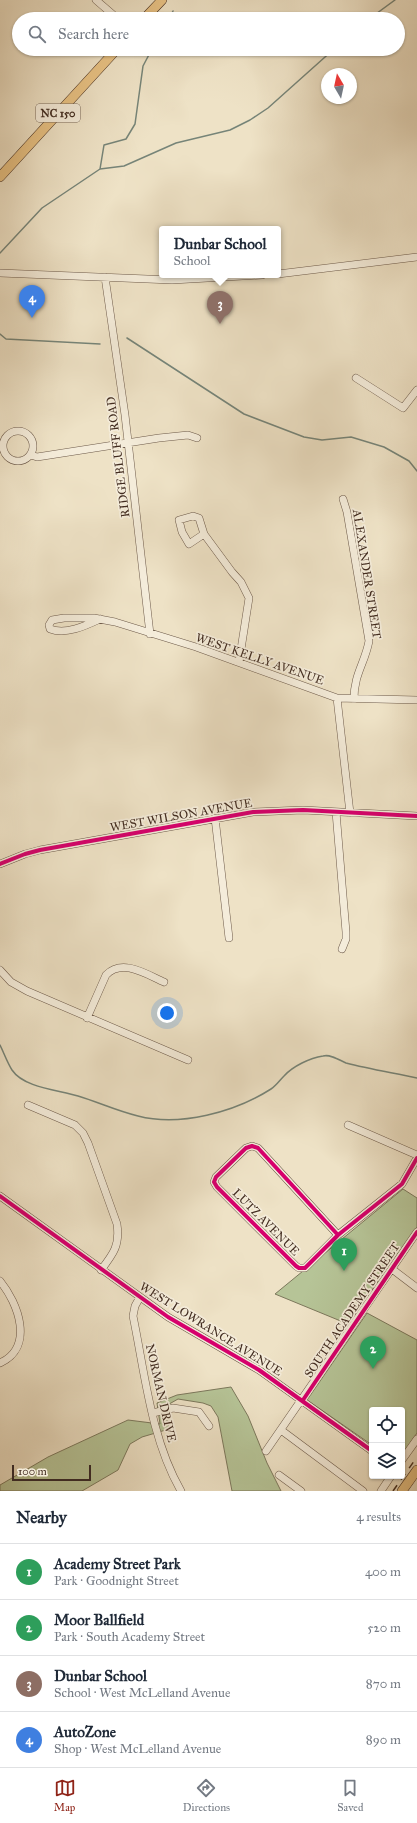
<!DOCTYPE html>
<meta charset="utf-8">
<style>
body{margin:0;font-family:"IM FELL Great Primer",serif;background:#f6f6f7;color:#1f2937}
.controls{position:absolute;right:12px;bottom:12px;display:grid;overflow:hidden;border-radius:4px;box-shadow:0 1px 3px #0004}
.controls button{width:36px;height:36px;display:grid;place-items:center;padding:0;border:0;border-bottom:1px solid #e0e1e3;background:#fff;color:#1f2937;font:20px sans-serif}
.compass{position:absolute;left:321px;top:68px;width:36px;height:36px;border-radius:50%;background:#fff;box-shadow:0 1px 3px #0004;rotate:351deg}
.scale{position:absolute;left:12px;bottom:10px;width:79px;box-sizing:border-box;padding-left:4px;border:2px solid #422c20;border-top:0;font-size:11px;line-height:14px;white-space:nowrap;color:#422c20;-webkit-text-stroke:3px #f4ecda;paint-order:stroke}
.you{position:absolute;left:167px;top:1013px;width:14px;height:14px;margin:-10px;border:3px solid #fff;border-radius:50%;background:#1a73e8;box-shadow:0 0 0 6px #1a73e833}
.badge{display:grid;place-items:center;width:26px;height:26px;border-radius:50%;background:#8f2418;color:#fff;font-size:13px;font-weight:700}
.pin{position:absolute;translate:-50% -33px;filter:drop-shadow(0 1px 2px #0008)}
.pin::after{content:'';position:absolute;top:21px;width:14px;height:12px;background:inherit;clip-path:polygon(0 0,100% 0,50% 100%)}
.popup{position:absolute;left:159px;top:226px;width:122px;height:52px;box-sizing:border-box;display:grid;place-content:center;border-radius:4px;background:#fff;filter:drop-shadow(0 1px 3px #0005);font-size:13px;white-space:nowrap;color:#747a83}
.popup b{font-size:15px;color:#1f2937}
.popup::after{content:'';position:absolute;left:50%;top:100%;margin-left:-8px;border:8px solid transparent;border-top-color:#fff}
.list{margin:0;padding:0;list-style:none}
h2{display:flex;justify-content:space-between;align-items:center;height:52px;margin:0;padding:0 16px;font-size:17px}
h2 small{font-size:13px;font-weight:400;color:#747a83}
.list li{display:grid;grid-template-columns:26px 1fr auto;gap:12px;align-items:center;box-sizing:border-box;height:56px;padding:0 16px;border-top:1px solid #e0e1e3}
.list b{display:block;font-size:15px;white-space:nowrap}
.list p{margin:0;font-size:13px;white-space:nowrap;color:#747a83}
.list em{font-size:13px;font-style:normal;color:#747a83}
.icon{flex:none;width:22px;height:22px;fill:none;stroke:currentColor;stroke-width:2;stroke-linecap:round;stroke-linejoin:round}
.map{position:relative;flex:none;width:417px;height:1491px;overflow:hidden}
.search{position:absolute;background:#fff;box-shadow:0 1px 3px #0004;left:12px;right:12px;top:12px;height:44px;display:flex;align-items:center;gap:10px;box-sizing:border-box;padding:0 14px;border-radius:22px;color:#747a83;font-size:15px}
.sheet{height:276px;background:#fff}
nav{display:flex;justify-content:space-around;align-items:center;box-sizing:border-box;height:56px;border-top:1px solid #e0e1e3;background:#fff;font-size:11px;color:#747a83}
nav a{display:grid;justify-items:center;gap:2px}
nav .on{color:#8f2418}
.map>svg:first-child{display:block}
.green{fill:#b6c497;stroke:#7c785c}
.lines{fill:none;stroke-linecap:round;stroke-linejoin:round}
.stream{stroke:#768478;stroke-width:1.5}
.minor-casing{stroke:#6d5a4a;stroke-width:8}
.major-casing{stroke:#422c20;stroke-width:10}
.minor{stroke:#f4ecda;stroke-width:7}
.major{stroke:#e7c183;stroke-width:9}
.rail{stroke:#422c20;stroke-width:1.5;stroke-dasharray:7 7;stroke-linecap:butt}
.cycleway-casing{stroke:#f4ecda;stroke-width:6}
.cycleway{stroke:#d6006c;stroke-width:4}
.labels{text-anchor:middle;stroke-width:3.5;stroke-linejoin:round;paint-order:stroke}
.shield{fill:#f4ecda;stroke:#776658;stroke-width:1}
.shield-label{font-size:11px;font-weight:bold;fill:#422c20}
.street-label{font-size:12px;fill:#422c20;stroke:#f4ecda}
</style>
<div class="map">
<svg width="417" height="1491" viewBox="0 0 417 1491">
<rect width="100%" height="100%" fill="#eee2c6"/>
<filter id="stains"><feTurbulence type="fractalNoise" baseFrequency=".005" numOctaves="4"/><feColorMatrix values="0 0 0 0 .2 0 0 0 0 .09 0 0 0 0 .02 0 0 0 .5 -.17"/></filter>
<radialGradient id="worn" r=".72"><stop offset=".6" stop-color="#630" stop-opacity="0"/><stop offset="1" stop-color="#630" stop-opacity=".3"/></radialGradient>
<path class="green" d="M403 1189 417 1198V1227L348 1324 275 1294Z
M367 1313 417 1340V1433L402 1455V1410H372V1445L307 1400Z
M231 1387 248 1416 267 1463 281 1491H232L218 1417 211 1406 203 1403 178 1399 164 1407 169 1429 142 1437 130 1444 118 1470 82 1491H0V1485L48 1457 128 1420 160 1424 157 1403 177 1395Z"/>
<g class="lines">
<path class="stream" d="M169 19 173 11
M369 19 395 0
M100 169 104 145 126 139 135 124 143 66 152 49
M0 253 42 208 100 169 124 166 176 143 230 130 250 120 268 108 334 49
M0 334 6 339 100 344
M127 338 244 414 304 437 322 440 351 437 384 447 409 461 417 471
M0 1045C4 1053 7 1062 12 1070 24 1088 59 1090 78 1096 98 1102 117 1111 138 1116 180 1127 235 1112 271 1089 276 1086 280 1080 284 1076 293 1066 310 1058 323 1056 331 1054 339 1060 346 1063 369 1069 394 1073 417 1078"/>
<g class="minor-casing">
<path id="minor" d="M96 0 118 19
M0 273 172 280 262 275
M278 274 417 257
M105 277 125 415 150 634
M356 378 403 408 417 390
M3 446a15 15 0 1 1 30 0a15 15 0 1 1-30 0Z
M31 455 37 457 159 438 188 435 197 438
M343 499 347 512 369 641C365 663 354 674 354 699
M193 516 199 518 204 534 189 544 182 532 179 520Z
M204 534 232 572 241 582 249 598 239 662
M100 619C85 626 66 635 50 629L49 625 52 620 64 618H94L115 622 196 647 337 698 417 700
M337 698 350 813
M336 812 346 932V939L342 949
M215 818 229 938
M0 864 25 854 40 850 253 812 303 810 417 816
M0 970 11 982 27 991 188 1060
M87 1018 106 975C122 958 146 974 164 982
M28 1105 75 1125 83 1133 88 1143 117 1224C120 1245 114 1253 101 1270
M348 1125 417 1155
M0 1196 168 1317 259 1370 372 1451
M338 1235 258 1148 252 1146 246 1148 216 1177 214 1182 217 1187 296 1266 299 1268H305L338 1235 402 1184 417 1158
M392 1269 417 1288
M0 1281C18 1303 35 1347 0 1363
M140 1297 135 1306 133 1316C145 1374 151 1439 181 1491
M153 1413 173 1408 199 1412 209 1426
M281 1430 363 1491
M266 1451 417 1232
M402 1460 417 1439
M279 1475 301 1491
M381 1491 391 1476"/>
</g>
<g class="major-casing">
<path id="major" d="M144 19 162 0
M0 177 117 49
M402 1491 417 1470"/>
</g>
<use href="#minor" class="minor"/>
<use href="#major" class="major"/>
<path class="rail" d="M393 1491 417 1457"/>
<g class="cycleway-casing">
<path id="cycleway" d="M0 864 25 854 40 850 253 812 303 810 417 816
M0 1196 168 1317 259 1370 372 1451
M338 1235 258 1148 252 1146 246 1148 216 1177 214 1182 217 1187 296 1266 299 1268H305L338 1235 402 1184 417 1158
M303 1400 417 1232"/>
</g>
<use href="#cycleway" class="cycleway"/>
</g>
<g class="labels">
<rect class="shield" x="36" y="104" width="44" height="18" rx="3"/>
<g class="shield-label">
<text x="58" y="117">NC 150</text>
</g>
<g class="street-label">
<text transform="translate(118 457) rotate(-97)" y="4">RIDGE BLUFF ROAD</text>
<text transform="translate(367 574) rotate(81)" y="4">ALEXANDER STREET</text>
<text transform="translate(260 659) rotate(19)" y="4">WEST KELLY AVENUE</text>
<text transform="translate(181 815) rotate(-10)" y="4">WEST WILSON AVENUE</text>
<text transform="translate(266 1222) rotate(45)" y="4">LUTZ AVENUE</text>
<text transform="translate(352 1310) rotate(-56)" y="4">SOUTH ACADEMY STREET</text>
<text transform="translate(211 1329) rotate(32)" y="4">WEST LOWRANCE AVENUE</text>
<text transform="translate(161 1393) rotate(77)" y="4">NORMAN DRIVE</text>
</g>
</g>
<rect width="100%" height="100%" filter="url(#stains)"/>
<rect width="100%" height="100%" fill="url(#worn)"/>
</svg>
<div class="controls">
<button><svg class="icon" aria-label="locate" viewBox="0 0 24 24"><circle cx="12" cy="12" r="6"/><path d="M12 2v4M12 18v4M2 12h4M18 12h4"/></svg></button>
<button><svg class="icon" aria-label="layers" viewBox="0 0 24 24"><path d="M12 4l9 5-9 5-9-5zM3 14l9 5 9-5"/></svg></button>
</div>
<svg class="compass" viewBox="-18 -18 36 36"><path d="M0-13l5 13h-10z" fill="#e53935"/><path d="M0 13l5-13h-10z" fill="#747a83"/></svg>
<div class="scale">100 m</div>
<div class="you"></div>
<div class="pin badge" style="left:344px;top:1271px;background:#2e9e5b">1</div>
<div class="pin badge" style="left:373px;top:1369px;background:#2e9e5b">2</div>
<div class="pin badge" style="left:220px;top:324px;background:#8d6e63">3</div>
<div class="popup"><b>Dunbar School</b>School</div>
<div class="pin badge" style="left:32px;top:318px;background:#3f7fe0">4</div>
<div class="search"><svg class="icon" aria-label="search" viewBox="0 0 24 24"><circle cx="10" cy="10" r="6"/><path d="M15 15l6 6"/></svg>Search here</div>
</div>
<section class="sheet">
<h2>Nearby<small>4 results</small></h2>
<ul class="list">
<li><span class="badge" style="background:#2e9e5b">1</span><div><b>Academy Street Park</b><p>Park · Goodnight Street</p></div><em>400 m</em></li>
<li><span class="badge" style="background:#2e9e5b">2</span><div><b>Moor Ballfield</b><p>Park · South Academy Street</p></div><em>520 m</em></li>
<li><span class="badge" style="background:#8d6e63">3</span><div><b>Dunbar School</b><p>School · West McLelland Avenue</p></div><em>870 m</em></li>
<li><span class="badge" style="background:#3f7fe0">4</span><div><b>AutoZone</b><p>Shop · West McLelland Avenue</p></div><em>890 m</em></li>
</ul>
</section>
<nav>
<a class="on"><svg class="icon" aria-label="map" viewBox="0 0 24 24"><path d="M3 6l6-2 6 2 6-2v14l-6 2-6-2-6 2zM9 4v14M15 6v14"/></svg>Map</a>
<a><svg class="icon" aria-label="directions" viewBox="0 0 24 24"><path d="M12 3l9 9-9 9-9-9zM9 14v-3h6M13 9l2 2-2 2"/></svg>Directions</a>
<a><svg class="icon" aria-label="saved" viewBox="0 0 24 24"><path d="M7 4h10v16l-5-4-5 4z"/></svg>Saved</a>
</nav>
